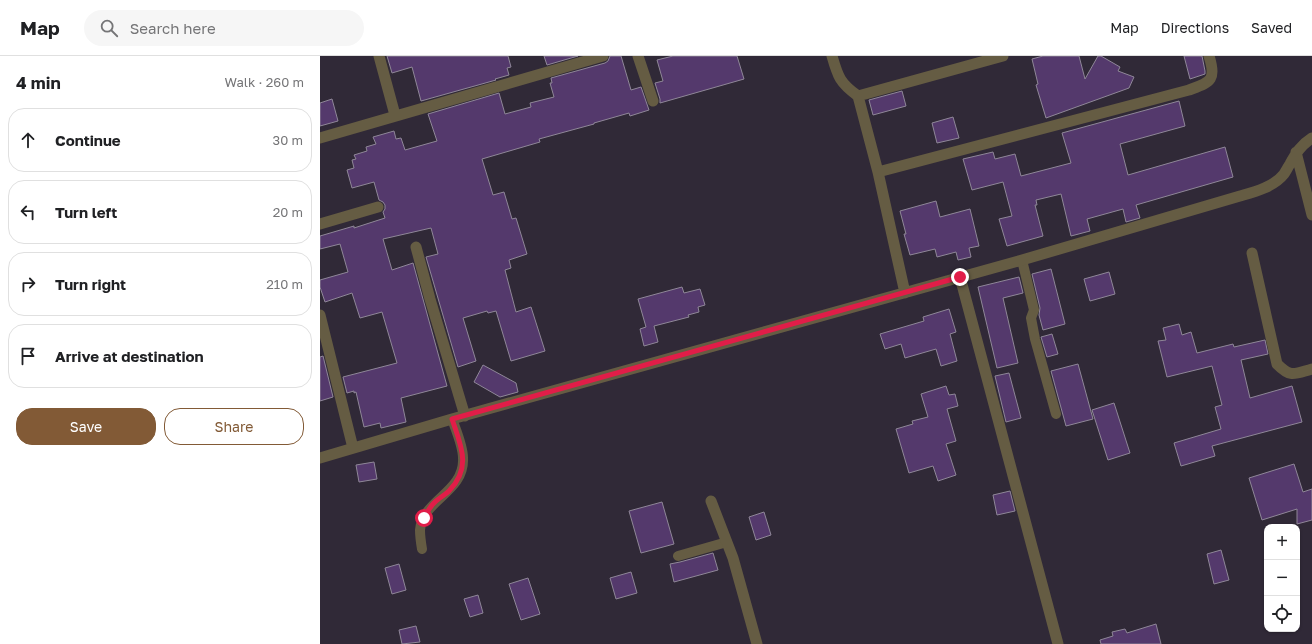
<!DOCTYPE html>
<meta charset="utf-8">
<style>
body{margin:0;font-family:"Golos Text",sans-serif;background:#f6f6f6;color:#202124}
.controls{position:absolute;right:12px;bottom:12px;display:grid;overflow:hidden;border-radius:8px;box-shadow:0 1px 3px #0004}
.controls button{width:36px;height:36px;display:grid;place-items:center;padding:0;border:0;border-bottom:1px solid #e0e0e0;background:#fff;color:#202124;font:20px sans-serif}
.stop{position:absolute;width:12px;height:12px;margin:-9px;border:3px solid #e11d48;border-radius:50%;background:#fff}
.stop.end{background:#e11d48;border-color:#fff;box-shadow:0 1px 4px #0008}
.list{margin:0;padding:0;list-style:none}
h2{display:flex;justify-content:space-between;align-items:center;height:52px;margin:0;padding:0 16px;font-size:17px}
h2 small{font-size:13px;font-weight:400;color:#757577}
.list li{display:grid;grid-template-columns:26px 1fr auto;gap:12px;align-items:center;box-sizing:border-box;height:64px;margin:0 8px 8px;padding:0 8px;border:1px solid #e0e0e0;border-radius:16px}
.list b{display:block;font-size:15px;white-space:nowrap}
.list em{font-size:13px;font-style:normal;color:#757577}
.actions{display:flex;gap:8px;padding:12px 16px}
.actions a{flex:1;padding:9px 0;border:1px solid #825a36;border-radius:16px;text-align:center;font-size:14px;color:#825a36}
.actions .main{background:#825a36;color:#fff}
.icon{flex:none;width:22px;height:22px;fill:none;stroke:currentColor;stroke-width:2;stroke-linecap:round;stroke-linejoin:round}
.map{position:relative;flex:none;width:992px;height:588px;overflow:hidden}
header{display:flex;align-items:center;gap:24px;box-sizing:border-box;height:56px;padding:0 20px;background:#fff;border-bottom:1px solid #e0e0e0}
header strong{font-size:19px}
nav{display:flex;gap:22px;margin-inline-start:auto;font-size:14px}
.search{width:280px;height:36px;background:#f6f6f6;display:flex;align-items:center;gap:10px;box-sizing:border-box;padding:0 14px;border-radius:22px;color:#757577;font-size:15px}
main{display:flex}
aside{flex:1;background:#fff}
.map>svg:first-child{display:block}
.building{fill:#54396c;stroke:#8f8798}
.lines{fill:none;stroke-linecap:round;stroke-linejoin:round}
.service{stroke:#655c43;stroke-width:10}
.minor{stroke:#655c43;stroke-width:11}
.route{stroke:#e11d48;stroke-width:5}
</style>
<header>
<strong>Map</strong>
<div class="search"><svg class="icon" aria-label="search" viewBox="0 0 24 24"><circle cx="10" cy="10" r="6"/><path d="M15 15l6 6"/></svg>Search here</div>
<nav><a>Map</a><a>Directions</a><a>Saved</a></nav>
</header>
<main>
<aside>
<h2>4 min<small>Walk · 260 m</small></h2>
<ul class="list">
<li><svg class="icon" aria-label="ahead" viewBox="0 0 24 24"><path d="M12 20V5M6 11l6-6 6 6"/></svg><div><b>Continue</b></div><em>30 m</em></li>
<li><svg class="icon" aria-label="left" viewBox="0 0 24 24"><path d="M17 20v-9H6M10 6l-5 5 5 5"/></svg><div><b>Turn left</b></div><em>20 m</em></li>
<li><svg class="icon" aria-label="right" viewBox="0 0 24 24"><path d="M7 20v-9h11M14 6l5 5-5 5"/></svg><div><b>Turn right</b></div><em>210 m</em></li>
<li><svg class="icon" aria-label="arrive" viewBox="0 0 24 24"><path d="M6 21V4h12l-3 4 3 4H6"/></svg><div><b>Arrive at destination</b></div></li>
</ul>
<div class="actions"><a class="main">Save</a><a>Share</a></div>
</aside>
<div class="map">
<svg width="992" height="588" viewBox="0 0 992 588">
<rect width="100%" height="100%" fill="#302937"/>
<path class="building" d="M67 0H188L191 11 187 12 189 19 175 23 176 24 101 45 92 11 72 17Z
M224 0H258L227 9Z
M290 0H301L311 34 321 31 329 54 310 60 309 57 274 67V68L219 83 220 86 162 103 173 139 184 136 192 163 196 162 207 198 189 204 191 212 185 214 196 256 211 251 225 295 191 305 176 255 168 257 167 255 143 262 156 305 138 311 106 201 118 198 111 172 63 183 72 214 93 207 127 330 81 342 86 366 61 372 60 367 44 371 36 336 34 337V335L27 337 23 321 77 307 62 256 40 262 32 237 5 246 0 231V224L28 216 20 188 0 193V180L34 170V172L65 162 63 156 65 153V149L63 146 59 144 54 126 32 132 27 114 34 112 32 104 36 103 34 99 47 95 46 91 56 88 53 81 74 75 76 83 81 82 85 94 117 85 108 58 179 37 185 58 211 51 210 47 234 41 230 27H232L231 22 285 7 288 5Z
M353 0H417L424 23 340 47V43L335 27 343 25 337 4Z
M723 0H759L765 23 778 0H781L800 11 798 15 814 21 809 32 726 62 716 29 718 28 712 3Z
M864 0H882L885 15V18L870 23Z
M582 35 586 50 553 59 549 44Z
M12 43 18 65 0 70V47Z
M859 45 865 70 800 88 808 119 905 91 913 121 816 149 820 162 806 166 803 153 767 163 770 175 751 180 741 138 716 144 717 149H715L723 180 687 190 679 163 692 160 683 126 652 134 643 103 673 96 675 103 695 98 701 120 751 107 742 77Z
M633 61 639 82 617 87 612 67Z
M616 145 620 161 650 153 659 190 649 192 651 201 638 204 636 196 617 201 615 193 590 199 584 178H586L580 155Z
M731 213 745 268 723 274 719 259 720 252 712 218Z
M789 216 795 238 770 245 764 223Z
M699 221 703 237 683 242 698 307 677 312 658 231Z
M362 231 364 237 380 233 385 249 378 251 379 256 368 259 369 261 334 270 338 286 324 290 320 273 326 271 318 243Z
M629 253 636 276 630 278 637 305 621 310 616 293 585 302 581 288 565 293 560 278 604 265 603 261Z
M859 268 862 279 871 276 877 297 913 288 914 291 945 284 948 298 921 304 930 342 972 330 982 366 892 390 895 400 861 410 854 387 901 373 895 351 902 349 892 310 847 321 838 285 846 284 843 272Z
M732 278 738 298 727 301 721 281Z
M3 300 13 341 0 345V301Z
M758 308 773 363 746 370 731 315Z
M163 309 196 327 198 336 180 341 154 326Z
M689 317 701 362 686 366 675 320Z
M626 330 629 339 635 338 638 350 627 353 636 385 626 388 636 419 618 425 613 410 589 417 576 373 593 368 592 365 608 361 601 338Z
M794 347 810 397 788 404 772 354Z
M54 406 57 423 39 426 36 409Z
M974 408 983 436 992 433V464L977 468V453L942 464 929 422Z
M690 435 695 455 677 459 673 439Z
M342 446 354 488 321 497 309 455Z
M444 456 451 479 436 484 429 461Z
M901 494 909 524 894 528 887 498Z
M393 497 398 514 354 526 350 508 360 506Z
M79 508 86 534 72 538 65 512Z
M311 516 317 537 296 543 290 522Z
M208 522 220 558 201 564 189 528Z
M158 539 163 557 150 561 144 543Z
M836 568 841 588H781L780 584 793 580 792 576 805 573 807 577Z
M96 570 100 586 82 588 79 574Z"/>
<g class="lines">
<path class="service" d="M702 204 714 254 711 262 715 283 736 358
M102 493C101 487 100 480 100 474 102 444 145 436 143 402 143 390 136 374 132 363
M358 500 407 486"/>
<path class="minor" d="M59 0 75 59
M318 0 333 45
M512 0C518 21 520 27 538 40L558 116 585 237
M538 40 683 0
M0 82 283 0
M976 96 992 159
M558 116 869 34C890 26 897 25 889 0
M0 168 58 151
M96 191 110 243 145 360
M932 197 957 308C971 322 974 318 992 313
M640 221 738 588
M0 259 33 392
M0 402 132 363 702 204 920 140C934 136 954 131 964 118 966 115 968 111 970 108 976 97 981 89 992 82
M391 445 413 502 437 588"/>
</g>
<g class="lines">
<path class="route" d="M104 462C107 457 110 450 115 446 119 442 125 439 129 435 152 411 141 390 132 363L640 221"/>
</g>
</svg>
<div class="controls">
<button>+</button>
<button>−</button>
<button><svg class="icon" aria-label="locate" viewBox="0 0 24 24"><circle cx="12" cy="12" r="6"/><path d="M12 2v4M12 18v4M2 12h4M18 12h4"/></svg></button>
</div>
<div class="stop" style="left:104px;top:462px"></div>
<div class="stop end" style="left:640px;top:221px"></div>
</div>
</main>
